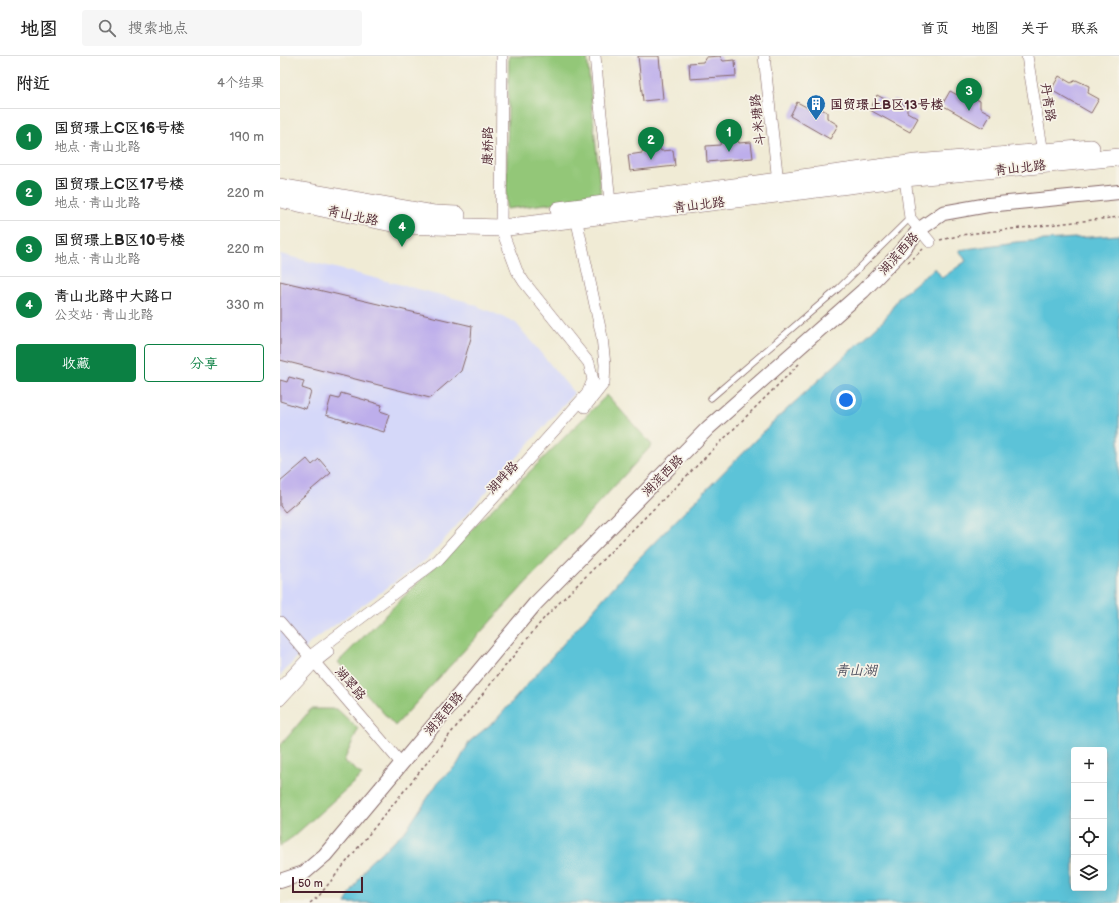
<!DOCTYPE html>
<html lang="zh">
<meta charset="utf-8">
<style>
body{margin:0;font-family:"Balsamiq Sans","LXGW WenKai TC",sans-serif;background:#f6f6f6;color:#222}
.controls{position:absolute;right:12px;bottom:12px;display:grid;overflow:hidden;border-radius:4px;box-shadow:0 4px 16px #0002}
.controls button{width:36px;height:36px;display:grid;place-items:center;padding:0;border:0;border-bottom:1px solid #e0e0e0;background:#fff;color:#222;font:20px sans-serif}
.scale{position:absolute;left:12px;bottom:10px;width:71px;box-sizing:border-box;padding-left:4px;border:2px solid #4a1f2b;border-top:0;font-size:11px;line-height:14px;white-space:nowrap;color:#4a1f2b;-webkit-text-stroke:3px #f7f3e8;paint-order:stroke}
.you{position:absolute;left:566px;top:344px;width:14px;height:14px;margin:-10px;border:3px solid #fff;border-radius:50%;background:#1a73e8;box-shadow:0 0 0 6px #1a73e833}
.badge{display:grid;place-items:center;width:26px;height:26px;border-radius:50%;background:#0b8043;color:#fff;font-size:13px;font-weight:700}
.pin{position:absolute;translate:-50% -33px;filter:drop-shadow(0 1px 2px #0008)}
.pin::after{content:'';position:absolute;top:21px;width:14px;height:12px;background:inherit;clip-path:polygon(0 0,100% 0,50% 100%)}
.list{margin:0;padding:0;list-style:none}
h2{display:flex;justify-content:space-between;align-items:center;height:52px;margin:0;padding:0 16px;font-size:17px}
h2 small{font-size:13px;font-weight:400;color:#767676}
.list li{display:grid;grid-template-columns:26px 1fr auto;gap:12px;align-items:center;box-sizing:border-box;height:56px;padding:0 16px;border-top:1px solid #e0e0e0}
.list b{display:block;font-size:15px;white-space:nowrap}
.list p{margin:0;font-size:13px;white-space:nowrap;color:#767676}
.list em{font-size:13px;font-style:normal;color:#767676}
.actions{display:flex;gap:8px;padding:12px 16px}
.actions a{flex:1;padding:9px 0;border:1px solid #0b8043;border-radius:4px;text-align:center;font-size:14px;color:#0b8043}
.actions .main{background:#0b8043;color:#fff}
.icon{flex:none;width:22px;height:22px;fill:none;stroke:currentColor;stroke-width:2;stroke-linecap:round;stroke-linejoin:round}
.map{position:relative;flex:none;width:839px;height:847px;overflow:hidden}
header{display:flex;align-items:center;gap:24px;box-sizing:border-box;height:56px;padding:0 20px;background:#fff;border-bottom:1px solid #e0e0e0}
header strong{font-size:19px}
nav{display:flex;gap:22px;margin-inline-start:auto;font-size:14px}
.search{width:280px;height:36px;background:#f6f6f6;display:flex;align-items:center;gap:10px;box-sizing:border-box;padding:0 14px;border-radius:4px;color:#767676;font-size:15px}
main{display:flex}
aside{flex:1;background:#fff}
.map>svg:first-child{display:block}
.built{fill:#d5d8f9}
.green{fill:#93c778;stroke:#6e7352}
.water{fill:#5cc3d8;stroke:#537182;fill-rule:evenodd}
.building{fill:#bdaeeb}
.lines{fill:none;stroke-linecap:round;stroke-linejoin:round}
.service-casing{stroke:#846666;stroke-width:7}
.minor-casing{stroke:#846666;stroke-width:12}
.tertiary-casing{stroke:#846666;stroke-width:16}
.primary-casing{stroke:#846666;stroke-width:18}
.path{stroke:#846666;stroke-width:1.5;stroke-dasharray:3 3;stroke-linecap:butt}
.service{stroke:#fff;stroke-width:5.5}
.minor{stroke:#fff;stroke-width:11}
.tertiary{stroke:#fff;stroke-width:14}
.primary{stroke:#fff;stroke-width:17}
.labels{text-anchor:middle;stroke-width:3.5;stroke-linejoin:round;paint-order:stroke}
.street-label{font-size:13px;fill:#4a1f2b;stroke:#f7f3e8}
.poi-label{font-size:13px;font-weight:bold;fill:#4a1f2b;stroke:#f7f3e8;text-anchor:start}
.water-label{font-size:14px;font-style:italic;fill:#4f505f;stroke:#f7f3e8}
</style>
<header>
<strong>地图</strong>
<div class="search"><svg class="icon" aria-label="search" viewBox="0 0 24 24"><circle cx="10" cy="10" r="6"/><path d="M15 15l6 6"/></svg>搜索地点</div>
<nav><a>首页</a><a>地图</a><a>关于</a><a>联系</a></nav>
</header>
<main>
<aside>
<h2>附近<small>4个结果</small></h2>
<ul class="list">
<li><span class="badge">1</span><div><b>国贸璟上C区16号楼</b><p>地点 · 青山北路</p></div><em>190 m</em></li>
<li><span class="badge">2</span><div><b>国贸璟上C区17号楼</b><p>地点 · 青山北路</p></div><em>220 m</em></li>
<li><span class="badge">3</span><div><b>国贸璟上B区10号楼</b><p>地点 · 青山北路</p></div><em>220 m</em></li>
<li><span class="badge">4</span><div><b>青山北路中大路口</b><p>公交站 · 青山北路</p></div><em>330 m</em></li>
</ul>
<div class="actions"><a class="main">收藏</a><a>分享</a></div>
</aside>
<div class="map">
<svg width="839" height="847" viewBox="0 0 839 847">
<rect width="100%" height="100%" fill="#f7f3e8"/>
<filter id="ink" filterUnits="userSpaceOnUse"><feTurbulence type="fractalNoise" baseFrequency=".025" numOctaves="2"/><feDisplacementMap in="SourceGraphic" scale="8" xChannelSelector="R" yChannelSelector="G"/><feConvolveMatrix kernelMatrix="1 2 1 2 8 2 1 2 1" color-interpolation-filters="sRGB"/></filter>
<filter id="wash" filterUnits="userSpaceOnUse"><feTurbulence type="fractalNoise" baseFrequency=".012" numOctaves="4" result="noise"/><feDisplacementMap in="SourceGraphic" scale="16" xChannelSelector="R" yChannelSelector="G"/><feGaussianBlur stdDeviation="0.9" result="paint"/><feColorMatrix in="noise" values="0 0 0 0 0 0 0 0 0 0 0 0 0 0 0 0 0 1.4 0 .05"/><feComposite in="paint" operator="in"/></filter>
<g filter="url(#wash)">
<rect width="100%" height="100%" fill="#f0ebd5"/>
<path class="built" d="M0 198 185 245 235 266 294 337 147 503 30 587 0 620Z"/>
<path class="green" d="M229 0H307L321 141 226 153Z
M327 339 372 389 115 670 58 606Z
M31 653H57L78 673 64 705 82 719 14 780 0 790V690Z"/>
<path class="water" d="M839 179V847H65L88 808 126 774 159 725 177 709 190 685 216 664 358 503 492 367 604 264 619 241 655 212 662 222 686 205 679 194 736 186ZM794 694H824V832H794Z"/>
<g id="blocks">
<path class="building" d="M358 0H379L383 43 363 45Z
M440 0 443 5 455 4 456 20 410 23 409 7 423 6 426 1Z
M779 20 791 27 796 24 809 30 808 37 819 43 811 57 771 34Z
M670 35 683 42 688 39 700 45V52L711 58 703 72 662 49Z
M597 39 610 46 615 43 627 50V56L638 62 630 76 590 54Z
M517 46 530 53 535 50 547 56V62L558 69 550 83 510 60Z
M456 82 459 87 471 86 473 102 427 106 426 90 440 89 442 83Z
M378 89 381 95 393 94 395 110 350 115 348 99 362 97 364 91Z
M0 225 192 270 191 282 181 315 150 342 0 304Z
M9 321 24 325 22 332 31 335 26 353 0 345V324L7 326Z
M61 337 102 349 100 355 109 358 104 376 46 359 51 341 59 343Z
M27 403 32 409 39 403 51 417 5 456 0 450V426Z"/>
</g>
</g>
<g filter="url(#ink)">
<use href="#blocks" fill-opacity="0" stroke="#846666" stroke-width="1"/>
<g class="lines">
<g class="service-casing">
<path id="service" d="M431 342 559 232 630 162"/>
</g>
<g class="minor-casing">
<path id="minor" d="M315 0 330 146
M484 0 498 126
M747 0 763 97
M625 122 630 162 650 186
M295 157 322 281 325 309 324 327 305 351
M0 566 121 707
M0 632 29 601 158 504 307 338 313 324 309 307 244 226 237 215 221 172 222 0
M0 644 34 607 48 596"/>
</g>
<g class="tertiary-casing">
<path id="tertiary" d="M0 825 24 817 45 799 255 548 428 372 583 235 618 199 640 173 663 157 708 149 839 136"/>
</g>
<g class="primary-casing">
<path id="primary" d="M0 131 155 158 177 159
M0 143 121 169 221 172 625 122 839 101
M279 154 636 107 811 92"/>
</g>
<path class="path" d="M660 184 687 178 839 161
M628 207 643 193
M30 847 38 841 265 561 521 306"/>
<use href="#service" class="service"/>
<use href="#minor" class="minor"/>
<use href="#tertiary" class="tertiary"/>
<use href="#primary" class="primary"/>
</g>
</g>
<defs>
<g id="building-pin" transform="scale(1)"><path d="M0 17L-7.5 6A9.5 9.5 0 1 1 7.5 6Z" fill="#1f6fb2" stroke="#f7f3e8"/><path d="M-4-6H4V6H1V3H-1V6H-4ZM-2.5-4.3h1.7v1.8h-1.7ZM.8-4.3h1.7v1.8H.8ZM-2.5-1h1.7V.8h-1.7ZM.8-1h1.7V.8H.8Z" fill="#fff"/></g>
</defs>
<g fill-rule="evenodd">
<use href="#building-pin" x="536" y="48"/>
</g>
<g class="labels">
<g class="street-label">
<text transform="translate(769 46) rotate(81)" y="5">丹青路</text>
<text transform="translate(477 64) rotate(-96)" y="5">斗米塘路</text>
<text transform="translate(207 90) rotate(-89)" y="5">康桥路</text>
<text transform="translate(740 111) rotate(-6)" y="5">青山北路</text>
<text transform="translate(419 148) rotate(-7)" y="5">青山北路</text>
<text transform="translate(73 159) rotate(12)" y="5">青山北路</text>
<text transform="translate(618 197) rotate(-48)" y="5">湖滨西路</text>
<text transform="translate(382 419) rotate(-45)" y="5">湖滨西路</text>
<text transform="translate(222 421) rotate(-47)" y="5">湖畔路</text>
<text transform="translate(71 627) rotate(49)" y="5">湖翠路</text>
<text transform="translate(163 657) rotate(-50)" y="5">湖滨西路</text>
</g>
<g class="poi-label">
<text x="550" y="53">国贸璟上B区13号楼</text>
</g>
<g class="water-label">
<text x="576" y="619">青山湖</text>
</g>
</g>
</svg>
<div class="controls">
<button>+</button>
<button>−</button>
<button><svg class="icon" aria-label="locate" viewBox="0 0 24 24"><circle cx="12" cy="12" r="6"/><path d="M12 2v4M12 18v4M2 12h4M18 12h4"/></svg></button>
<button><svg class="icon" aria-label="layers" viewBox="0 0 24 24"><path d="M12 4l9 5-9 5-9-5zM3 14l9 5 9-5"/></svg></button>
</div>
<div class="scale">50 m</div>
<div class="you"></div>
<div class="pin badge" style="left:449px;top:96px">1</div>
<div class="pin badge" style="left:371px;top:104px">2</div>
<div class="pin badge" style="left:689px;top:55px">3</div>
<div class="pin badge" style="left:122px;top:191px">4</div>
</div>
</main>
